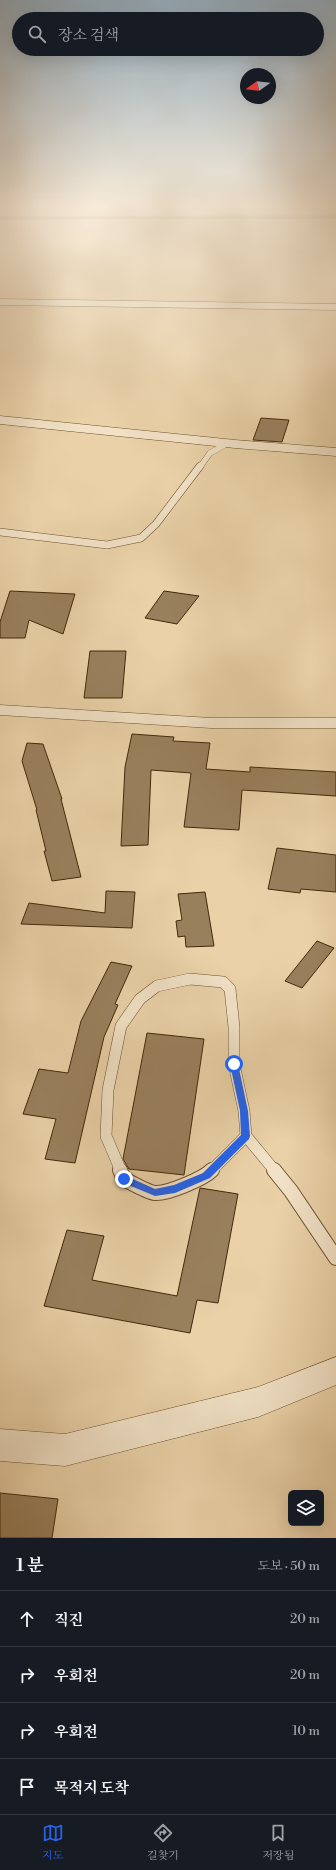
<!DOCTYPE html>
<html lang="ko">
<meta charset="utf-8">
<style>
body{margin:0;font-family:"Libre Bodoni","Noto Serif KR",serif;background:#242831;color:#f1f3f6}
.controls{position:absolute;right:12px;bottom:12px;display:grid;overflow:hidden;border-radius:6px;box-shadow:0 4px 16px #0002}
.controls button{width:36px;height:36px;display:grid;place-items:center;padding:0;border:0;border-bottom:1px solid #363941;background:#171b24;color:#f1f3f6;font:20px sans-serif}
.compass{position:absolute;left:240px;top:68px;width:36px;height:36px;border-radius:50%;background:#171b24;box-shadow:0 4px 16px #0002;rotate:255deg}
.stop{position:absolute;width:12px;height:12px;margin:-9px;border:3px solid #2563eb;border-radius:50%;background:#fff}
.stop.end{background:#2563eb;border-color:#fff;box-shadow:0 1px 4px #0008}
.list{margin:0;padding:0;list-style:none}
h2{display:flex;justify-content:space-between;align-items:center;height:52px;margin:0;padding:0 16px;font-size:17px}
h2 small{font-size:13px;font-weight:400;color:#9ea1a6}
.list li{display:grid;grid-template-columns:26px 1fr auto;gap:12px;align-items:center;box-sizing:border-box;height:56px;padding:0 16px;border-top:1px solid #363941}
.list b{display:block;font-size:15px;white-space:nowrap}
.list em{font-size:13px;font-style:normal;color:#9ea1a6}
.icon{flex:none;width:22px;height:22px;fill:none;stroke:currentColor;stroke-width:2;stroke-linecap:round;stroke-linejoin:round}
.map{position:relative;flex:none;width:336px;height:1538px;overflow:hidden}
.search{position:absolute;background:#171b24;box-shadow:0 4px 16px #0002;left:12px;right:12px;top:12px;height:44px;display:flex;align-items:center;gap:10px;box-sizing:border-box;padding:0 14px;border-radius:22px;color:#9ea1a6;font-size:15px}
.sheet{height:276px;background:#171b24}
nav{display:flex;justify-content:space-around;align-items:center;box-sizing:border-box;height:56px;border-top:1px solid #363941;background:#171b24;font-size:11px;color:#9ea1a6}
nav a{display:grid;justify-items:center;gap:2px}
nav .on{color:#2563eb}
.map>svg:first-child{display:block}
.lines{fill:none;stroke-linecap:round;stroke-linejoin:round}
.stream{stroke:#856c49;stroke-width:3.5}
.building{fill:#99805d;stroke:#42290b}
.lane-far3-casing{stroke:#6c5332;stroke-width:6}
.lane-far2-casing{stroke:#6c5332;stroke-width:8}
.lane-far1-casing{stroke:#6c5332;stroke-width:12}
.lane-casing{stroke:#6c5332;stroke-width:16}
.street-casing{stroke:#6c5332;stroke-width:1}
.lane-far3{stroke:#f1e1c6;stroke-width:5.5}
.lane-far2{stroke:#f1e1c6;stroke-width:7}
.lane-far1{stroke:#f1e1c6;stroke-width:11}
.lane{stroke:#f1e1c6;stroke-width:14}
.street{fill:#f1e1c6;fill-rule:evenodd}
.route{fill:#2563eb}
</style>
<div class="map">
<svg width="336" height="1538" viewBox="0 0 336 1538">
<rect width="100%" height="100%" fill="#ead1a8"/>
<filter id="stains"><feTurbulence type="fractalNoise" baseFrequency=".005" numOctaves="4"/><feColorMatrix values="0 0 0 0 .2 0 0 0 0 .09 0 0 0 0 .02 0 0 0 .5 -.17"/></filter>
<radialGradient id="worn" r=".72"><stop offset=".6" stop-color="#630" stop-opacity="0"/><stop offset="1" stop-color="#630" stop-opacity=".3"/></radialGradient>
<g class="lines">
<path class="stream" d="M0 218 336 217"/>
</g>
<path class="building" d="M261 418 289 420 282 442 253 440Z
M10 591 75 594 63 634 29 620 25 638H0V622Z
M164 591 199 596 177 624 145 618Z
M90 651H126L122 698H84Z
M132 734 174 737 173 741 210 743 206 769 250 772V767L336 772V796L242 790 239 830 184 827 191 773 151 770 148 845 121 846 125 767Z
M27 743 43 744 62 799H61L81 877 52 881 44 851H46L36 810H37L22 761Z
M277 848 336 855V892L301 889 300 893 268 889Z
M106 891 135 892 132 928 21 924 29 903 105 913Z
M205 892 214 946 186 947 185 936 178 937 176 921 182 920 178 894Z
M317 941 334 948 302 988 285 981Z
M111 962 132 966 115 1004 118 1005 104 1037 75 1163 45 1159 56 1119 23 1114 39 1069 68 1073 81 1021Z
M147 1033 204 1039 184 1175 129 1169 123 1159Z
M200 1188 238 1194 218 1303 197 1300 190 1333 44 1306 67 1230 104 1236 92 1280 177 1296Z
M0 1493 58 1499 52 1538H0Z"/>
<g class="lines">
<g class="lane-far3-casing">
<path id="lane-far3" d="M200 467 210 453 228 443"/>
</g>
<g class="lane-far2-casing">
<path id="lane-far2" d="M0 532 107 545 141 538 156 524 200 466"/>
</g>
<g class="lane-far1-casing">
<path id="lane-far1" d="M246 1136 275 1171
M121 1171 106 1136 108 1090 121 1026 140 999 157 986 190 979 223 982 230 989 234 1027V1064L244 1111 246 1136
M211 1171 246 1136"/>
</g>
<g class="lane-casing">
<path id="lane" d="M120 1170 124 1179C132 1183 147 1192 155 1193 167 1194 203 1179 212 1170
M274 1170 291 1191 336 1258"/>
</g>
<g class="street-casing">
<path id="street" d="M0 299 336 304V310L0 305Z
M0 416 235 440 336 448V456L235 448 0 424Z
M0 705 211 718H336V728H211L0 715Z
M336 1357V1385L258 1417 65 1466 0 1461V1429L65 1434 258 1387Z"/>
</g>
<use href="#lane-far3" class="lane-far3"/>
<use href="#lane-far2" class="lane-far2"/>
<use href="#lane-far1" class="lane-far1"/>
<use href="#lane" class="lane"/>
<use href="#street" class="street"/>
</g>
<linearGradient id="sky" x2="0" y2="1"><stop stop-color="#92a9b9"/><stop offset="0.49" stop-color="#f6ead8"/><stop offset="1" stop-color="#f6ead8" stop-opacity="0"/></linearGradient>
<rect width="336" height="421" fill="url(#sky)"/>
<path class="route" d="M231 1061H237L238 1064 248 1111 250 1136 249 1139 210 1178 175 1193 155 1196 121 1182 120 1179 121 1176 124 1175 155 1189 174 1185 203 1173 241 1135 240 1111 230 1064Z"/>
<rect width="100%" height="100%" filter="url(#stains)"/>
<rect width="100%" height="100%" fill="url(#worn)"/>
</svg>
<div class="controls">
<button><svg class="icon" aria-label="layers" viewBox="0 0 24 24"><path d="M12 4l9 5-9 5-9-5zM3 14l9 5 9-5"/></svg></button>
</div>
<svg class="compass" viewBox="-18 -18 36 36"><path d="M0-13l5 13h-10z" fill="#e53935"/><path d="M0 13l5-13h-10z" fill="#9ea1a6"/></svg>
<div class="stop" style="left:234px;top:1064px"></div>
<div class="stop end" style="left:124px;top:1179px"></div>
<div class="search"><svg class="icon" aria-label="search" viewBox="0 0 24 24"><circle cx="10" cy="10" r="6"/><path d="M15 15l6 6"/></svg>장소 검색</div>
</div>
<section class="sheet">
<h2>1 분<small>도보 · 50 m</small></h2>
<ul class="list">
<li><svg class="icon" aria-label="ahead" viewBox="0 0 24 24"><path d="M12 20V5M6 11l6-6 6 6"/></svg><div><b>직진</b></div><em>20 m</em></li>
<li><svg class="icon" aria-label="right" viewBox="0 0 24 24"><path d="M7 20v-9h11M14 6l5 5-5 5"/></svg><div><b>우회전</b></div><em>20 m</em></li>
<li><svg class="icon" aria-label="right" viewBox="0 0 24 24"><path d="M7 20v-9h11M14 6l5 5-5 5"/></svg><div><b>우회전</b></div><em>10 m</em></li>
<li><svg class="icon" aria-label="arrive" viewBox="0 0 24 24"><path d="M6 21V4h12l-3 4 3 4H6"/></svg><div><b>목적지 도착</b></div></li>
</ul>
</section>
<nav>
<a class="on"><svg class="icon" aria-label="map" viewBox="0 0 24 24"><path d="M3 6l6-2 6 2 6-2v14l-6 2-6-2-6 2zM9 4v14M15 6v14"/></svg>지도</a>
<a><svg class="icon" aria-label="directions" viewBox="0 0 24 24"><path d="M12 3l9 9-9 9-9-9zM9 14v-3h6M13 9l2 2-2 2"/></svg>길찾기</a>
<a><svg class="icon" aria-label="saved" viewBox="0 0 24 24"><path d="M7 4h10v16l-5-4-5 4z"/></svg>저장됨</a>
</nav>
